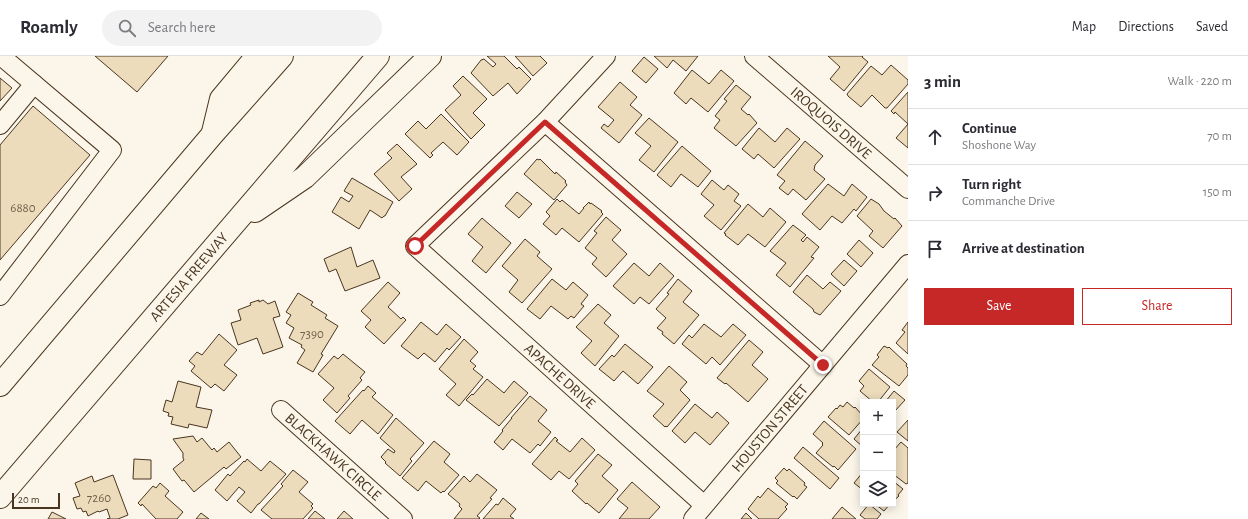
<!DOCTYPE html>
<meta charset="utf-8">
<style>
body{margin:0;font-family:"Alegreya Sans",sans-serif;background:#f2f2f3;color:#2b2b33}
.controls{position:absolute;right:12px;bottom:12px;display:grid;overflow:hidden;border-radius:0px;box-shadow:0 2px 10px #0003}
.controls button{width:36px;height:36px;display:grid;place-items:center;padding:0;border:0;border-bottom:1px solid #e1e1e2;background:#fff;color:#2b2b33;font:20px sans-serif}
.scale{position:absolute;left:12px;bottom:10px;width:48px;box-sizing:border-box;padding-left:4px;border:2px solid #4a3520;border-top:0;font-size:11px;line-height:14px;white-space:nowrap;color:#4a3520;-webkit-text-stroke:3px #fbf6e9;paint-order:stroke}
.stop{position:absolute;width:12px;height:12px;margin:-9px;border:3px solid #c62828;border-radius:50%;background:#fff}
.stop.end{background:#c62828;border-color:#fff;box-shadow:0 1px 4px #0008}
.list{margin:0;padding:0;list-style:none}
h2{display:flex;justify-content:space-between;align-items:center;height:52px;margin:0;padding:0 16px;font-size:17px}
h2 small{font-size:13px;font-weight:400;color:#7c7c81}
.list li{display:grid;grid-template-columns:26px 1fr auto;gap:12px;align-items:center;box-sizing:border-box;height:56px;padding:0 16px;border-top:1px solid #e1e1e2}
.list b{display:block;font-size:15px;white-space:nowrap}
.list p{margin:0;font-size:13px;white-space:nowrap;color:#7c7c81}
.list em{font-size:13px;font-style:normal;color:#7c7c81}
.actions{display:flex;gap:8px;padding:12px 16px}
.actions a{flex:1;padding:9px 0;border:1px solid #c62828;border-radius:0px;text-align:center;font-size:14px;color:#c62828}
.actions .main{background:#c62828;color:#fff}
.icon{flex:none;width:22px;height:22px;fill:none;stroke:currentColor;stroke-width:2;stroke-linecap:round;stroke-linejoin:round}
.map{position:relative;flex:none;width:908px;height:463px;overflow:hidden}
header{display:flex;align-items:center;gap:24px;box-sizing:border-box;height:56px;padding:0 20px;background:#fff;border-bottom:1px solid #e1e1e2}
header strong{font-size:19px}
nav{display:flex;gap:22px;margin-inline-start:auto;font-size:14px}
.search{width:280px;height:36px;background:#f2f2f3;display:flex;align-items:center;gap:10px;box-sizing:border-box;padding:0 14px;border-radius:22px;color:#7c7c81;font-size:15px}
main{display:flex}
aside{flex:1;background:#fff}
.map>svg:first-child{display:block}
.building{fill:#ecdcbc;stroke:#4a3520}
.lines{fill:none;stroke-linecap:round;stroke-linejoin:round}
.minor-casing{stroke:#4a3520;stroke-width:20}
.highway-casing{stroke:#4a3520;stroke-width:24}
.minor{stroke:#fbf6e9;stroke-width:18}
.highway{stroke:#fbf6e9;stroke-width:22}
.route{stroke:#c62828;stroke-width:5}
.labels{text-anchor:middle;stroke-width:3;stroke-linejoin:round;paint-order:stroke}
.number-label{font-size:13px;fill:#725f47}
.street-label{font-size:15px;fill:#4a3520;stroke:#fbf6e9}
</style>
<header>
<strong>Roamly</strong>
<div class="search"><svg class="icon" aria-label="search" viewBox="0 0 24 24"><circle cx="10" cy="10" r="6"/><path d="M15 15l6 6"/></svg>Search here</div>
<nav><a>Map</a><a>Directions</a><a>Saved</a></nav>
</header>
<main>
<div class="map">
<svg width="908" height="463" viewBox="0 0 908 463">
<rect width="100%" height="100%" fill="#fbf6e9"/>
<path class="building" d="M95 0H168L137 36Z
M487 0H504L517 13 519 11 531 23 517 38 508 27 493 40 471 17 481 4 484 3 493 11 496 8Z
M515 0H540L547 7 533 20Z
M654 0H698L686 15 673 4 667 12Z
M828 0H863L862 1 868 6 844 35 830 23 840 11Z
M644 1 658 13 646 27 632 15Z
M891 9 908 24V28L887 52H885L872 39 861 51 848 40 847 38 871 10 882 19Z
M692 14 709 28 721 14 734 25 708 56 691 42 686 48 674 37Z
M463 20 487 43 473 57 485 69 471 83 445 54 461 39 453 30Z
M0 22 12 32 0 45Z
M620 26 637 41 630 49 642 59 619 87 601 72 604 68 608 71 614 64 598 51Z
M736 29 751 41 741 53 748 59 749 58 757 67 736 90 714 72 720 64 715 60 727 45 724 43Z
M908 36V92L896 82 908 68 895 56 894 58 891 55Z
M33 50 90 99 0 204V89Z
M441 58 469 86 457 99 443 86 431 97 433 99 430 102 405 78 418 65 426 73Z
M649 62 678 86 654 116 639 104 651 90 635 77Z
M759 72 775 86 787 72 800 83 774 112 758 98 754 103 742 93Z
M805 85 823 100 815 109 814 114 825 123 806 144 793 133 788 139 779 132 785 125 777 119Z
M397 88 417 108 401 121 412 133 399 145 374 118 392 102 387 97Z
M682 90 711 115 698 131 681 118 671 131 657 119Z
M537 103 539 104 540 103 555 118 556 116 566 125 565 126 567 129 554 144 524 118Z
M352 122 393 146 385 160H384L382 162 370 154 359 173 332 156 341 141 349 146 353 140 344 135Z
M712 124 724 134 728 129 739 138 734 145 741 150 721 174 704 160 714 149 701 138Z
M828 128 844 140 852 128 867 141 856 155 854 153 842 167 832 160 820 174 802 158Z
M517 136 532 148 519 162 505 150Z
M557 143 560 146 562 144 579 158 584 152H583L589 146 590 148 591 147 602 155 601 156 603 158 579 186 562 172 556 179 543 168 550 160 546 156Z
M871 143 879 148 884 155 894 163 895 162 902 170 883 192 869 180 873 175 857 160Z
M748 148 763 161 770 152 786 166 765 191 748 178 738 189 725 179 726 178 724 177Z
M606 161 621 174 612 184 627 198 606 221 592 208 597 202 585 192 597 177 594 175Z
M482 162 511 187 486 217 472 205 483 191 468 178Z
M793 169 806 179 801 184 803 186 807 181 819 191 811 201 814 202 790 231 776 219 786 207 770 195Z
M525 183 540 196 537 200 552 213 522 247 509 236 518 224 502 210Z
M859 184 873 197 861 211 847 198Z
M351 191 357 211 373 204 380 222 345 235 336 213 329 216 324 203Z
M844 204 857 215 844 230 831 218Z
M634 207 649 220 660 207 674 220 649 248 640 241 634 248 613 230Z
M807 219 823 233 830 226 841 235 820 259 814 256 813 253 793 236Z
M552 223 566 234 573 226 588 239 581 248 584 250 574 262 571 260 568 263 551 250 540 263 527 253Z
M678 223 692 235 683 246 699 259 674 288 662 278 663 276 657 272 666 262 656 253 669 238 667 237Z
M388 226 400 237 388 251 401 263 403 261 406 264 384 288 365 271 371 264 361 255Z
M298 237 313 246 311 249 327 259 325 262 338 270 321 298 323 299 313 316 297 307 305 294 301 291 302 289 289 282 294 272 286 267 291 259 286 256Z
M259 244V246L263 244 268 248 275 245 280 260 273 262 283 291 263 298 257 282 238 289 231 267 241 264 238 254 251 249 250 247Z
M598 248 611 259 604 267 619 280 595 310 581 297 592 285 576 271Z
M421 266 437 279 446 268 461 281 449 294 447 292 435 306 424 297 418 303 401 290Z
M908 266V298L896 287 905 276 902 274Z
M704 268 721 281 733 268 746 279 720 309 712 301 706 308 682 288 689 279 692 282Z
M219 278 237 294 224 309 237 319 224 335 215 328 211 332 191 315 195 310 189 305 197 296 202 299Z
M464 283 478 296 470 305 476 310 473 313 483 321 459 350 446 339 456 328 439 313Z
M749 284 763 296 752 309 768 323 748 346 726 327 725 328 717 322Z
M625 288 653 311 638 328 623 315 614 325 599 313 612 299 614 301Z
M884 290 888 292 889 291 907 308 906 310 908 312V319L899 330 872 309 879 301 877 299Z
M343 298 365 316 360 322 362 324 348 340 350 342 337 357 323 344 334 332 318 318 334 300 338 303Z
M669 310 687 326 680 334 690 344 667 371 666 370 665 371 653 360 664 348 647 335Z
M869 313 890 331 878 346H873L860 335 864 330 859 325Z
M487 323 504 337 514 325 528 337 499 370 466 344 472 338 473 339Z
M178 325 201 331 196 351 212 354 207 372 189 368 188 372 171 368 173 361 168 360 169 357 163 355 166 344 172 346Z
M368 330 376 337 372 341 393 359 378 378 362 364 350 378 335 365 363 334 364 335Z
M894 335 905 344 894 356 893 355V346H885Z
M530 340 547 354 538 365 551 376 540 390 538 388 530 397 512 383 503 394 494 386 503 375 502 374 512 362H511Z
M847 346 854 352 855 351 863 360V363L849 379 828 361 836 352 837 353 840 349 843 351Z
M695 348 712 362 717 356 729 367 710 389 695 376 685 387 672 375Z
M396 362 424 387 410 403 412 405 400 420 385 407 386 406 381 401 388 393 394 397 395 395 380 382Z
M908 364V385L897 376Z
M824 365 856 393 838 414 834 410 833 411 816 397 823 389 822 388 823 387 813 378Z
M863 372V391L854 383Z
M193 380 197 386 202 382 212 394 214 392 217 396 229 386 241 401 226 413 224 411 194 436 184 424 182 425 173 413 184 404 183 402V397L173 383Z
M555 381 558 384 556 385 570 396 582 382 595 394 569 423 559 415 551 424 532 408Z
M434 385 450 398 444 406 459 419 444 436 443 435 441 437 426 425 418 435 402 422Z
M901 386 908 392V427L906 428 893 418V395Z
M803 391 839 422 830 433 794 402Z
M598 398 612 409 602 420 618 434 599 457 587 447 586 448 572 435 578 428 575 425Z
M134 403 151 404V423H133Z
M247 403 261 415 270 405 286 418 259 448H258L251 457 237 445 245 436 239 431 227 445 215 434 228 418 230 420 244 405 245 406Z
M784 412 787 415 789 413 805 427 804 429 807 431 797 443 794 440 793 441 776 427 778 425 775 422Z
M293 414 308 426 299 436 313 448 311 450 313 452 303 463H272L261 454 283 430 281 428Z
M863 416V434L854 427Z
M477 418 497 434 490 442 492 443 477 460 480 462 479 463H454L462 453 459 450 460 448 448 438 464 420 470 426Z
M113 419 128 459 118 463H107L110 462 107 453 99 456 98 455 88 460 86 455 83 456 81 452 77 453 73 442 80 440 75 427 92 420 94 426Z
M893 425 903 433 898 439 899 440 893 445Z
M632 426 660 451 649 463H619L628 452 617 443Z
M160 427 169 435 165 440 183 456 177 463H156L142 448 141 450 138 447 153 430 156 432Z
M768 432 788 448 785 451 787 453 778 463H759L748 453 758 440 760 442Z
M503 442 516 453 510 460 514 463H483L496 448 498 449Z
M869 448 881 458 877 463H865L860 459Z
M875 448H890L884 455Z
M842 451 856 463H832Z
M315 455 325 463H308Z
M344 455 353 463H337Z
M52 456 66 463H48Z
M201 457 209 463H196Z
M746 457 752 463H741Z"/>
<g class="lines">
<g class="minor-casing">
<g id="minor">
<path id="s1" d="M606 0 545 66 415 190 704 449"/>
<path id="s2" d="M754 0 908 133"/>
<path d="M545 66 823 309"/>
<path d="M0 69 34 28"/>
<path d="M0 240 112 94 1 0"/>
<path id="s3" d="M281 354 403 463"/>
<path id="s4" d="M693 463 908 208"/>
</g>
</g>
<g class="highway-casing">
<g id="highway">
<path d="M213 76 221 43 257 0"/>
<path d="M255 155 305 121 430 0"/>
<path d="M0 329 212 79 282 0"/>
<path id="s5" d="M0 441 378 0"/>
</g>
</g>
<use href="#minor" class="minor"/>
<use href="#highway" class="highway"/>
</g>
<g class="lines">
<path class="route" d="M415 190 545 66 823 309"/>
</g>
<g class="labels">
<g class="number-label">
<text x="23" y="156">6880</text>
<text x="312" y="282">7390</text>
<text x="99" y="446">7260</text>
</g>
<g class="street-label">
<text dy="5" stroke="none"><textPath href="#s2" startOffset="102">IROQUOIS DRIVE</textPath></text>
<text dy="5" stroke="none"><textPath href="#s5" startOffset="290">ARTESIA FREEWAY</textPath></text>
<text dy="5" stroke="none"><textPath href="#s1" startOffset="464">APACHE DRIVE</textPath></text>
<text dy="5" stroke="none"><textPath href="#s4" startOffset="119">HOUSTON STREET</textPath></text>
<text dy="5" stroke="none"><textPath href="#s3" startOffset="70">BLACKHAWK CIRCLE</textPath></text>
</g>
</g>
</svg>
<div class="controls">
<button>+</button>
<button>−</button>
<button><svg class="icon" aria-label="layers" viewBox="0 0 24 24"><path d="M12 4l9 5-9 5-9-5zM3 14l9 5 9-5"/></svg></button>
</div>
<div class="scale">20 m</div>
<div class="stop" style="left:415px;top:190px"></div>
<div class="stop end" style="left:823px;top:309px"></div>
</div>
<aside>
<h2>3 min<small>Walk · 220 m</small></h2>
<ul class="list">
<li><svg class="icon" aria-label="ahead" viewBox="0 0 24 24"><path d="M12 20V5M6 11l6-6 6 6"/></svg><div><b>Continue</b><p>Shoshone Way</p></div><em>70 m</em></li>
<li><svg class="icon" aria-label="right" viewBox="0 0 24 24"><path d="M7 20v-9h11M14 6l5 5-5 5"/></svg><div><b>Turn right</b><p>Commanche Drive</p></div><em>150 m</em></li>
<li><svg class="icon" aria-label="arrive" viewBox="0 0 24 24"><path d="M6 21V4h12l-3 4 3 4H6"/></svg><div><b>Arrive at destination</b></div></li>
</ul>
<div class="actions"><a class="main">Save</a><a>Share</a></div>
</aside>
</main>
